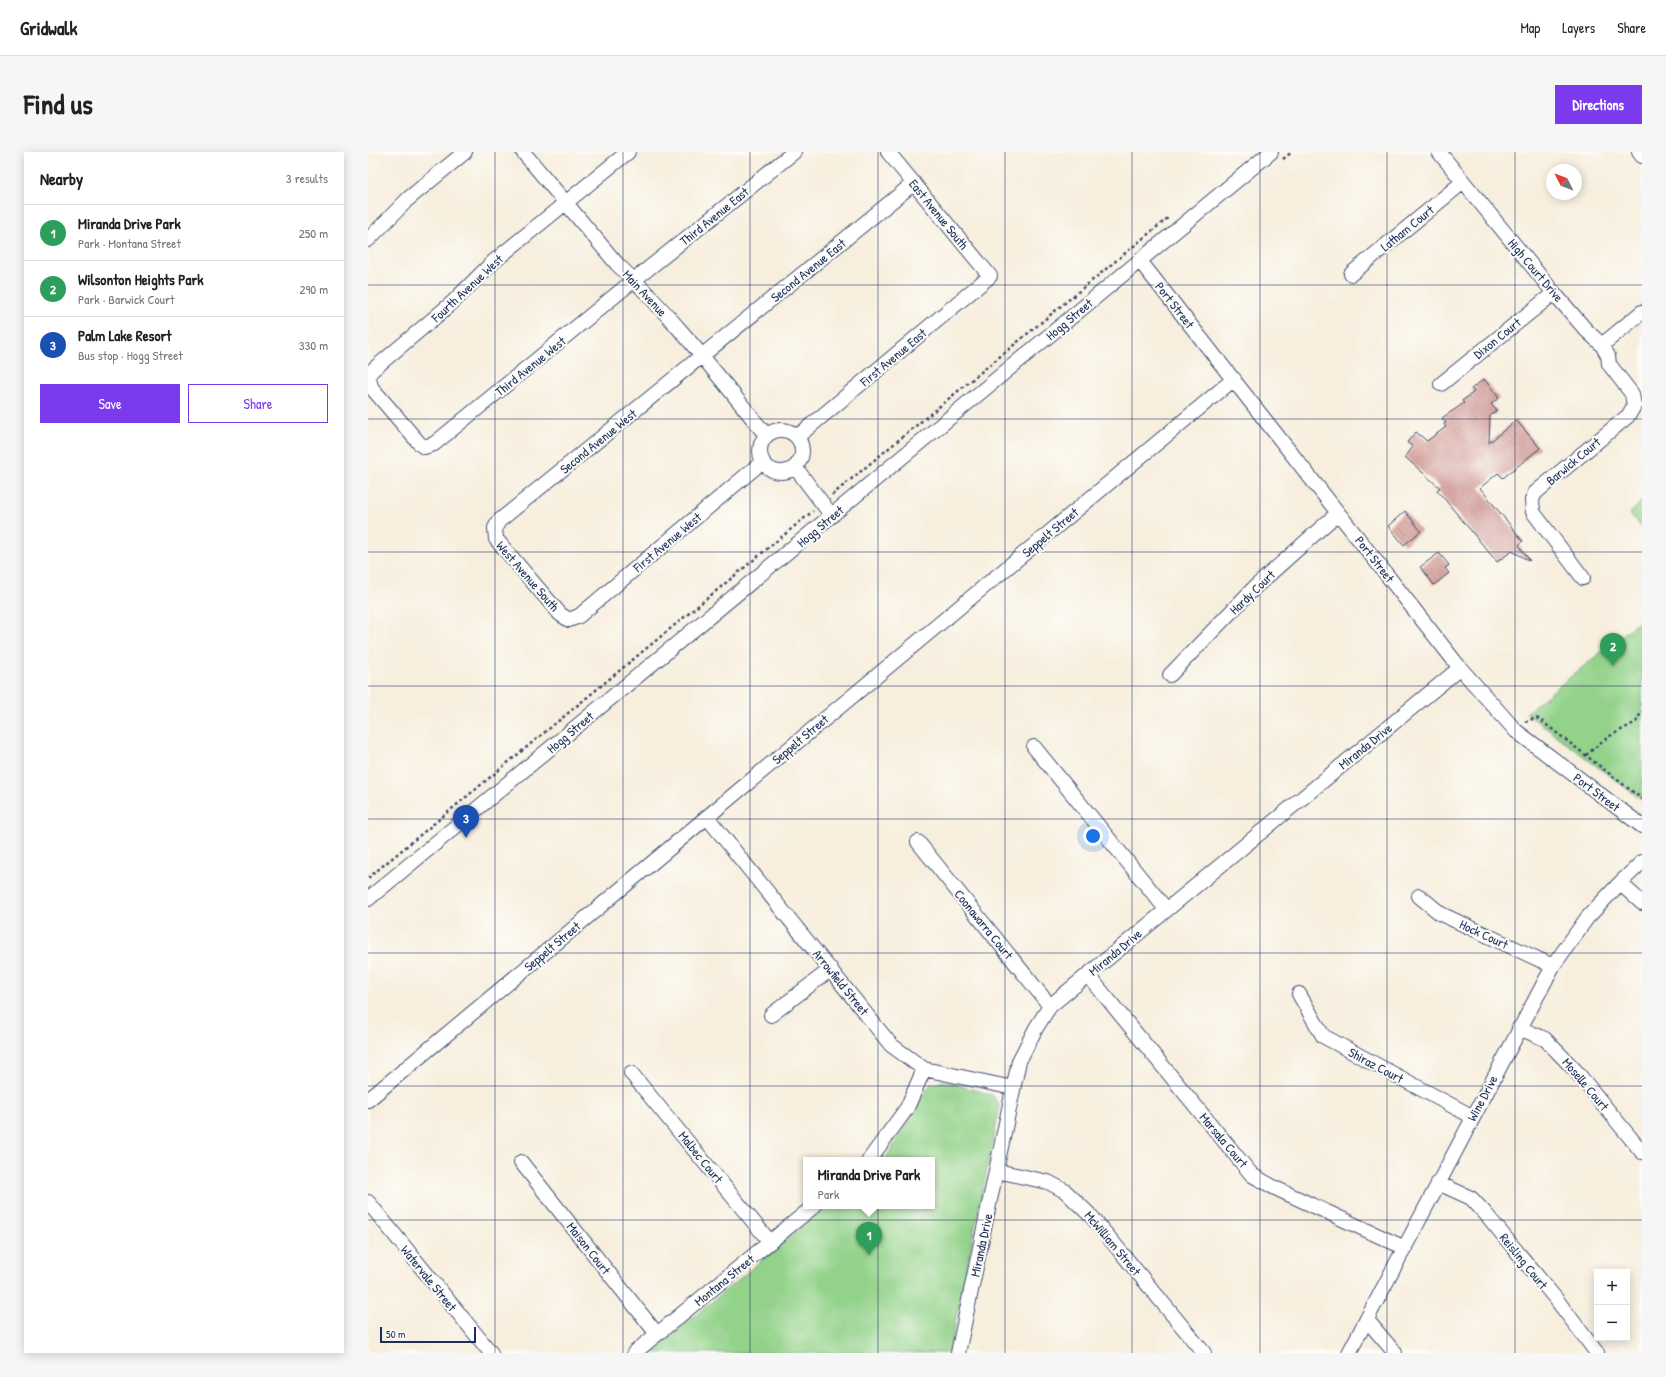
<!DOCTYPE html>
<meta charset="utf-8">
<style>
body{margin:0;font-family:"Patrick Hand",sans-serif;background:#f6f6f6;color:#222}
.controls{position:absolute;right:12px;bottom:12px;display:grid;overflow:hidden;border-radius:0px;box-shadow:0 2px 10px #0003}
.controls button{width:36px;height:36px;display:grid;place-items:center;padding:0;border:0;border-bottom:1px solid #e0e0e0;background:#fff;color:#222;font:20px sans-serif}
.compass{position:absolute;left:1178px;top:12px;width:36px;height:36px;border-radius:50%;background:#fff;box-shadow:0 2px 10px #0003;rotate:312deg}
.scale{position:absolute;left:12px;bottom:10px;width:96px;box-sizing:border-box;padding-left:4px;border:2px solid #1b2f5e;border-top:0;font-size:11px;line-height:14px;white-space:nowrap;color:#1b2f5e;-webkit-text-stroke:3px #fdfcf7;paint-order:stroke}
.you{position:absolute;left:725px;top:684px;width:14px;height:14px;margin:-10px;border:3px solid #fff;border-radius:50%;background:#1a73e8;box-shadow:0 0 0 6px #1a73e833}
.badge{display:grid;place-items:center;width:26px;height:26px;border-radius:50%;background:#7c3aed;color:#fff;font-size:13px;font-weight:700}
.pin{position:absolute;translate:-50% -33px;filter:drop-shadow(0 1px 2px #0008)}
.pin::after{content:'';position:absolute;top:21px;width:14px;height:12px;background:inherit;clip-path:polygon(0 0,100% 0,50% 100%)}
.popup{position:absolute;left:435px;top:1005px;width:132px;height:52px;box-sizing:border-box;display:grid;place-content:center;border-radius:0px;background:#fff;filter:drop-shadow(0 1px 3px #0005);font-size:13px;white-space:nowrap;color:#767676}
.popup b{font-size:15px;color:#222}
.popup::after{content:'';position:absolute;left:50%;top:100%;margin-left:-8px;border:8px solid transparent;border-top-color:#fff}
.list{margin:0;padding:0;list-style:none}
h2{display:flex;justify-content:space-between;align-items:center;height:52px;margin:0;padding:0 16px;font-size:17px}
h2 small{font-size:13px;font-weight:400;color:#767676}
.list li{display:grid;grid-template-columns:26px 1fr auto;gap:12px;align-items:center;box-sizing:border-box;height:56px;padding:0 16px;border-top:1px solid #e0e0e0}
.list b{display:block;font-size:15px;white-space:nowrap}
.list p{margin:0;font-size:13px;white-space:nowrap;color:#767676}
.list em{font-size:13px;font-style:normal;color:#767676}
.actions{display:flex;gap:8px;padding:12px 16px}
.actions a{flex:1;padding:9px 0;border:1px solid #7c3aed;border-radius:0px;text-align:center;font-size:14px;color:#7c3aed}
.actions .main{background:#7c3aed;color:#fff}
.map{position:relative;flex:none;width:1274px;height:1201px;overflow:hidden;border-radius:0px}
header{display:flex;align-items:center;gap:24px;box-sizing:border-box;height:56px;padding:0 20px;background:#fff;border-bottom:1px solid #e0e0e0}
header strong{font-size:19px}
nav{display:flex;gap:22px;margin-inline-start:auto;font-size:14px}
.intro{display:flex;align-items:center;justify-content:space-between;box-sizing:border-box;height:96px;padding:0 24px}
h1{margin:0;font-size:28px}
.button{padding:10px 18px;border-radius:0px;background:#7c3aed;color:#fff;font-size:14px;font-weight:700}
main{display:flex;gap:24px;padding:0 24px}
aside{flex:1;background:#fff;border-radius:0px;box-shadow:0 2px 10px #0003}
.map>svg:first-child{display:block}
.park{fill:#92d289;stroke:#568074}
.building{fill:url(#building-back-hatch)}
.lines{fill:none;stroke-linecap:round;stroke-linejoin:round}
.minor-casing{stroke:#3c4c71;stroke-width:16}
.path{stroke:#3c4c71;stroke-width:2.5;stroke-dasharray:3 3;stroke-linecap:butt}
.minor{stroke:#fff;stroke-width:14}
.grid{fill:none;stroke:#1b2f5e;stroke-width:1;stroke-opacity:0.55}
.labels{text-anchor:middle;stroke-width:4;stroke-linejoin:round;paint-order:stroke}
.street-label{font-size:13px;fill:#1b2f5e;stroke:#fdfcf7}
</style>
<header>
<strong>Gridwalk</strong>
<nav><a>Map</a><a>Layers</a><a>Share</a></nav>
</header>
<div class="intro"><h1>Find us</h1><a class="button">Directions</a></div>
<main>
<aside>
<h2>Nearby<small>3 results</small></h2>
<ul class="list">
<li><span class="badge" style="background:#2e9e5b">1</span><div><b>Miranda Drive Park</b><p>Park · Montana Street</p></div><em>250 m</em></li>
<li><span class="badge" style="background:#2e9e5b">2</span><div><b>Wilsonton Heights Park</b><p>Park · Barwick Court</p></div><em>290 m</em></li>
<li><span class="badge" style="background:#1a4fb4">3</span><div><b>Palm Lake Resort</b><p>Bus stop · Hogg Street</p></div><em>330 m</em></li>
</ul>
<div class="actions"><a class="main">Save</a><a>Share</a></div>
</aside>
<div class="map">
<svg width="1274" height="1201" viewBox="0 0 1274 1201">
<defs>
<pattern id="building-back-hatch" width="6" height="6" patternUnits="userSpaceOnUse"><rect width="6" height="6" fill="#d19591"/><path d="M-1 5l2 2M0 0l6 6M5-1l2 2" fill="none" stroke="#a97a7a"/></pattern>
</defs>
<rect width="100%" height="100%" fill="#fdfcf7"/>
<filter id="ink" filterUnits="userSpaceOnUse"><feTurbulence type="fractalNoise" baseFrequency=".025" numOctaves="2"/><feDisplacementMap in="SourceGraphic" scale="8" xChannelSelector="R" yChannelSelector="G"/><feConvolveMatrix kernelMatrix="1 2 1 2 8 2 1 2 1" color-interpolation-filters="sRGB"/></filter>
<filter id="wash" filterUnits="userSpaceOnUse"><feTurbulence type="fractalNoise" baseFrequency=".012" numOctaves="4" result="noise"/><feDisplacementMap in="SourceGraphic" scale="16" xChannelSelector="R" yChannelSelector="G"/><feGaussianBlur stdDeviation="0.9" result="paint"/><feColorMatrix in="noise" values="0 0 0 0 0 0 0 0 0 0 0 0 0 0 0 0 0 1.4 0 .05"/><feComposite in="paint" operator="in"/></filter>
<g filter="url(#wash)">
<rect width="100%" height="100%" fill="#f7eedd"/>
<path class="park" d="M1274 348V376L1262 362Z
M1274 467V648L1158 561Z
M576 929 624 943 632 954 581 1201H282L459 1054H564V1008H515L519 1005 556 941 562 933Z"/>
<g id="blocks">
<path class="building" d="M1116 227 1131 246 1123 252 1129 259 1122 264 1121 291 1148 268 1172 296 1135 326 1130 321 1112 336 1155 389 1151 393 1162 409 1144 399 1129 410 1069 338 1072 336 1037 305 1045 295 1039 290 1048 280 1059 289 1078 275 1076 272 1078 271 1074 266 1096 251 1094 249 1106 240 1103 237Z
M1037 359 1053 379 1036 393 1020 374Z
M1071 401 1081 413 1077 416 1081 421 1066 433 1052 415Z"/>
</g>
</g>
<g filter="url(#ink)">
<use href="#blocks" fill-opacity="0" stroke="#3c4c71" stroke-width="1"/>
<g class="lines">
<g class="minor-casing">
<path id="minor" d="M155 0 249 112C304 163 351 225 398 283
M1071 0 1186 141 1218 178 1234 193 1240 204 1241 212 1264 242 1266 254 1260 264 1167 341 1164 348 1165 360 1215 426
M1271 0 1274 4
M0 88 40 47 97 0
M772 109 1092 516 1148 579 1274 674
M983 122 1095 30
M1234 193 1274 160
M0 221 3 235 51 291 56 295 66 292 266 128 426 0
M1 221 85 150 125 110 260 0
M1073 232 1186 141
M392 299a21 21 0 1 1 42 0a21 21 0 1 1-42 0Z
M429 285 622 124 520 0
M394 310 211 464 201 468 192 462 128 387 127 376 131 369 546 31
M427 315 464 364
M802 523 886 436 970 361
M666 595 798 757
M339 665 523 893 556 917 645 936
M550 690 682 854
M1252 731 1274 751
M1051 744 1073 762 1185 814
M0 747 903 0
M720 823 884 1023 907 1036 1037 1096
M931 842 955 884 1105 965
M403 863 463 817
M1151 876 1177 887 1207 918 1274 1000
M263 921 402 1090
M0 948 339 665 866 227
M501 1008 539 956 556 917
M153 1010 289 1182
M629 1019 680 1030 697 1039 724 1065 836 1201
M1070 1031 1103 1046 1117 1061 1188 1147 1229 1201
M0 1050 123 1201
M999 1168 1027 1201
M266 1201 446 1054
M590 1201 651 909 668 876 682 854 1092 516
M981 1201 1185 814 1219 766 1252 731 1274 710"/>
</g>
<path class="path" d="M915 7 924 0
M464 343 801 65
M1157 570 1167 566 1171 567 1274 647
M1218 603 1240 585 1268 570 1274 559
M0 726 445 359"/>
<use href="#minor" class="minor"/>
</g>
</g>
<path class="grid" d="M127 0V1201M255 0V1201M382 0V1201M510 0V1201M637 0V1201M764 0V1201M892 0V1201M1019 0V1201M1147 0V1201M0 133H1274M0 267H1274M0 400H1274M0 534H1274M0 667H1274M0 801H1274M0 934H1274M0 1068H1274"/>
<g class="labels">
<g class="street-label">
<text transform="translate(571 62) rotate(51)" y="5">East Avenue South</text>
<text transform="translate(346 64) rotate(-39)" y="5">Third Avenue East</text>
<text transform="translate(1039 76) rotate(-39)" y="5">Latham Court</text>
<text transform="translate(440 118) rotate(-39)" y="5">Second Avenue East</text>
<text transform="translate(1168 118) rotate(50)" y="5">High Court Drive</text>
<text transform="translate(99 136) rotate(-43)" y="5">Fourth Avenue West</text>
<text transform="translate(277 141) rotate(47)" y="5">Main Avenue</text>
<text transform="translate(807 153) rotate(52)" y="5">Port Street</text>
<text transform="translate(701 167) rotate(-40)" y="5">Hogg Street</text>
<text transform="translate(1129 186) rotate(-39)" y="5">Dixon Court</text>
<text transform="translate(525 205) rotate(-40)" y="5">First Avenue East</text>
<text transform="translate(162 214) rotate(-39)" y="5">Third Avenue West</text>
<text transform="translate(230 289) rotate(-39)" y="5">Second Avenue West</text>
<text transform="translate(1205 309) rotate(-40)" y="5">Barwick Court</text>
<text transform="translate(452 374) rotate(-40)" y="5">Hogg Street</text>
<text transform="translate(682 380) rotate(-40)" y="5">Seppelt Street</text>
<text transform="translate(299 390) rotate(-40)" y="5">First Avenue West</text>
<text transform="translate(1007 407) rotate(52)" y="5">Port Street</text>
<text transform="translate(160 424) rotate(49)" y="5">West Avenue South</text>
<text transform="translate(884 440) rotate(-44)" y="5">Hardy Court</text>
<text transform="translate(202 580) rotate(-40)" y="5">Hogg Street</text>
<text transform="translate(432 587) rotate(-40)" y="5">Seppelt Street</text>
<text transform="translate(997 594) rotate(-39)" y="5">Miranda Drive</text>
<text transform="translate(1229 640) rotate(37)" y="5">Port Street</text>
<text transform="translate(616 772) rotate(51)" y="5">Coonawarra Court</text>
<text transform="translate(1116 782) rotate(25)" y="5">Hock Court</text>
<text transform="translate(184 794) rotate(-40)" y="5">Seppelt Street</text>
<text transform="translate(747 800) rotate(-40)" y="5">Miranda Drive</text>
<text transform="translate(473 830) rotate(51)" y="5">Arrowfield Street</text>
<text transform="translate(1008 913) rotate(28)" y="5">Shiraz Court</text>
<text transform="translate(1218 932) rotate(50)" y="5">Moselle Court</text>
<text transform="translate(1114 946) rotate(-62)" y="5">Wine Drive</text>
<text transform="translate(856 988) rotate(50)" y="5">Marsala Court</text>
<text transform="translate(333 1005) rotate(51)" y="5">Malbec Court</text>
<text transform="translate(745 1091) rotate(50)" y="5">McWilliam Street</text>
<text transform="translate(613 1093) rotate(-78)" y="5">Miranda Drive</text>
<text transform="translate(221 1096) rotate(52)" y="5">Maison Court</text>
<text transform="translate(1156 1109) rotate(51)" y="5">Reisling Court</text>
<text transform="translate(61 1126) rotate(51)" y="5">Watervale Street</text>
<text transform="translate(356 1128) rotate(-39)" y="5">Montana Street</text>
</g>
</g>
</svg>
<div class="controls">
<button>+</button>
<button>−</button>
</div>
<svg class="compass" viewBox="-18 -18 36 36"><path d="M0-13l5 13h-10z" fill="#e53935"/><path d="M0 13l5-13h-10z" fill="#767676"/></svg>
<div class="scale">50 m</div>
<div class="you"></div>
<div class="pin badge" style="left:501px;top:1103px;background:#2e9e5b">1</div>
<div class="popup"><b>Miranda Drive Park</b>Park</div>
<div class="pin badge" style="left:1245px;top:514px;background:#2e9e5b">2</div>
<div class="pin badge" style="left:98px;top:686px;background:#1a4fb4">3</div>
</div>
</main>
